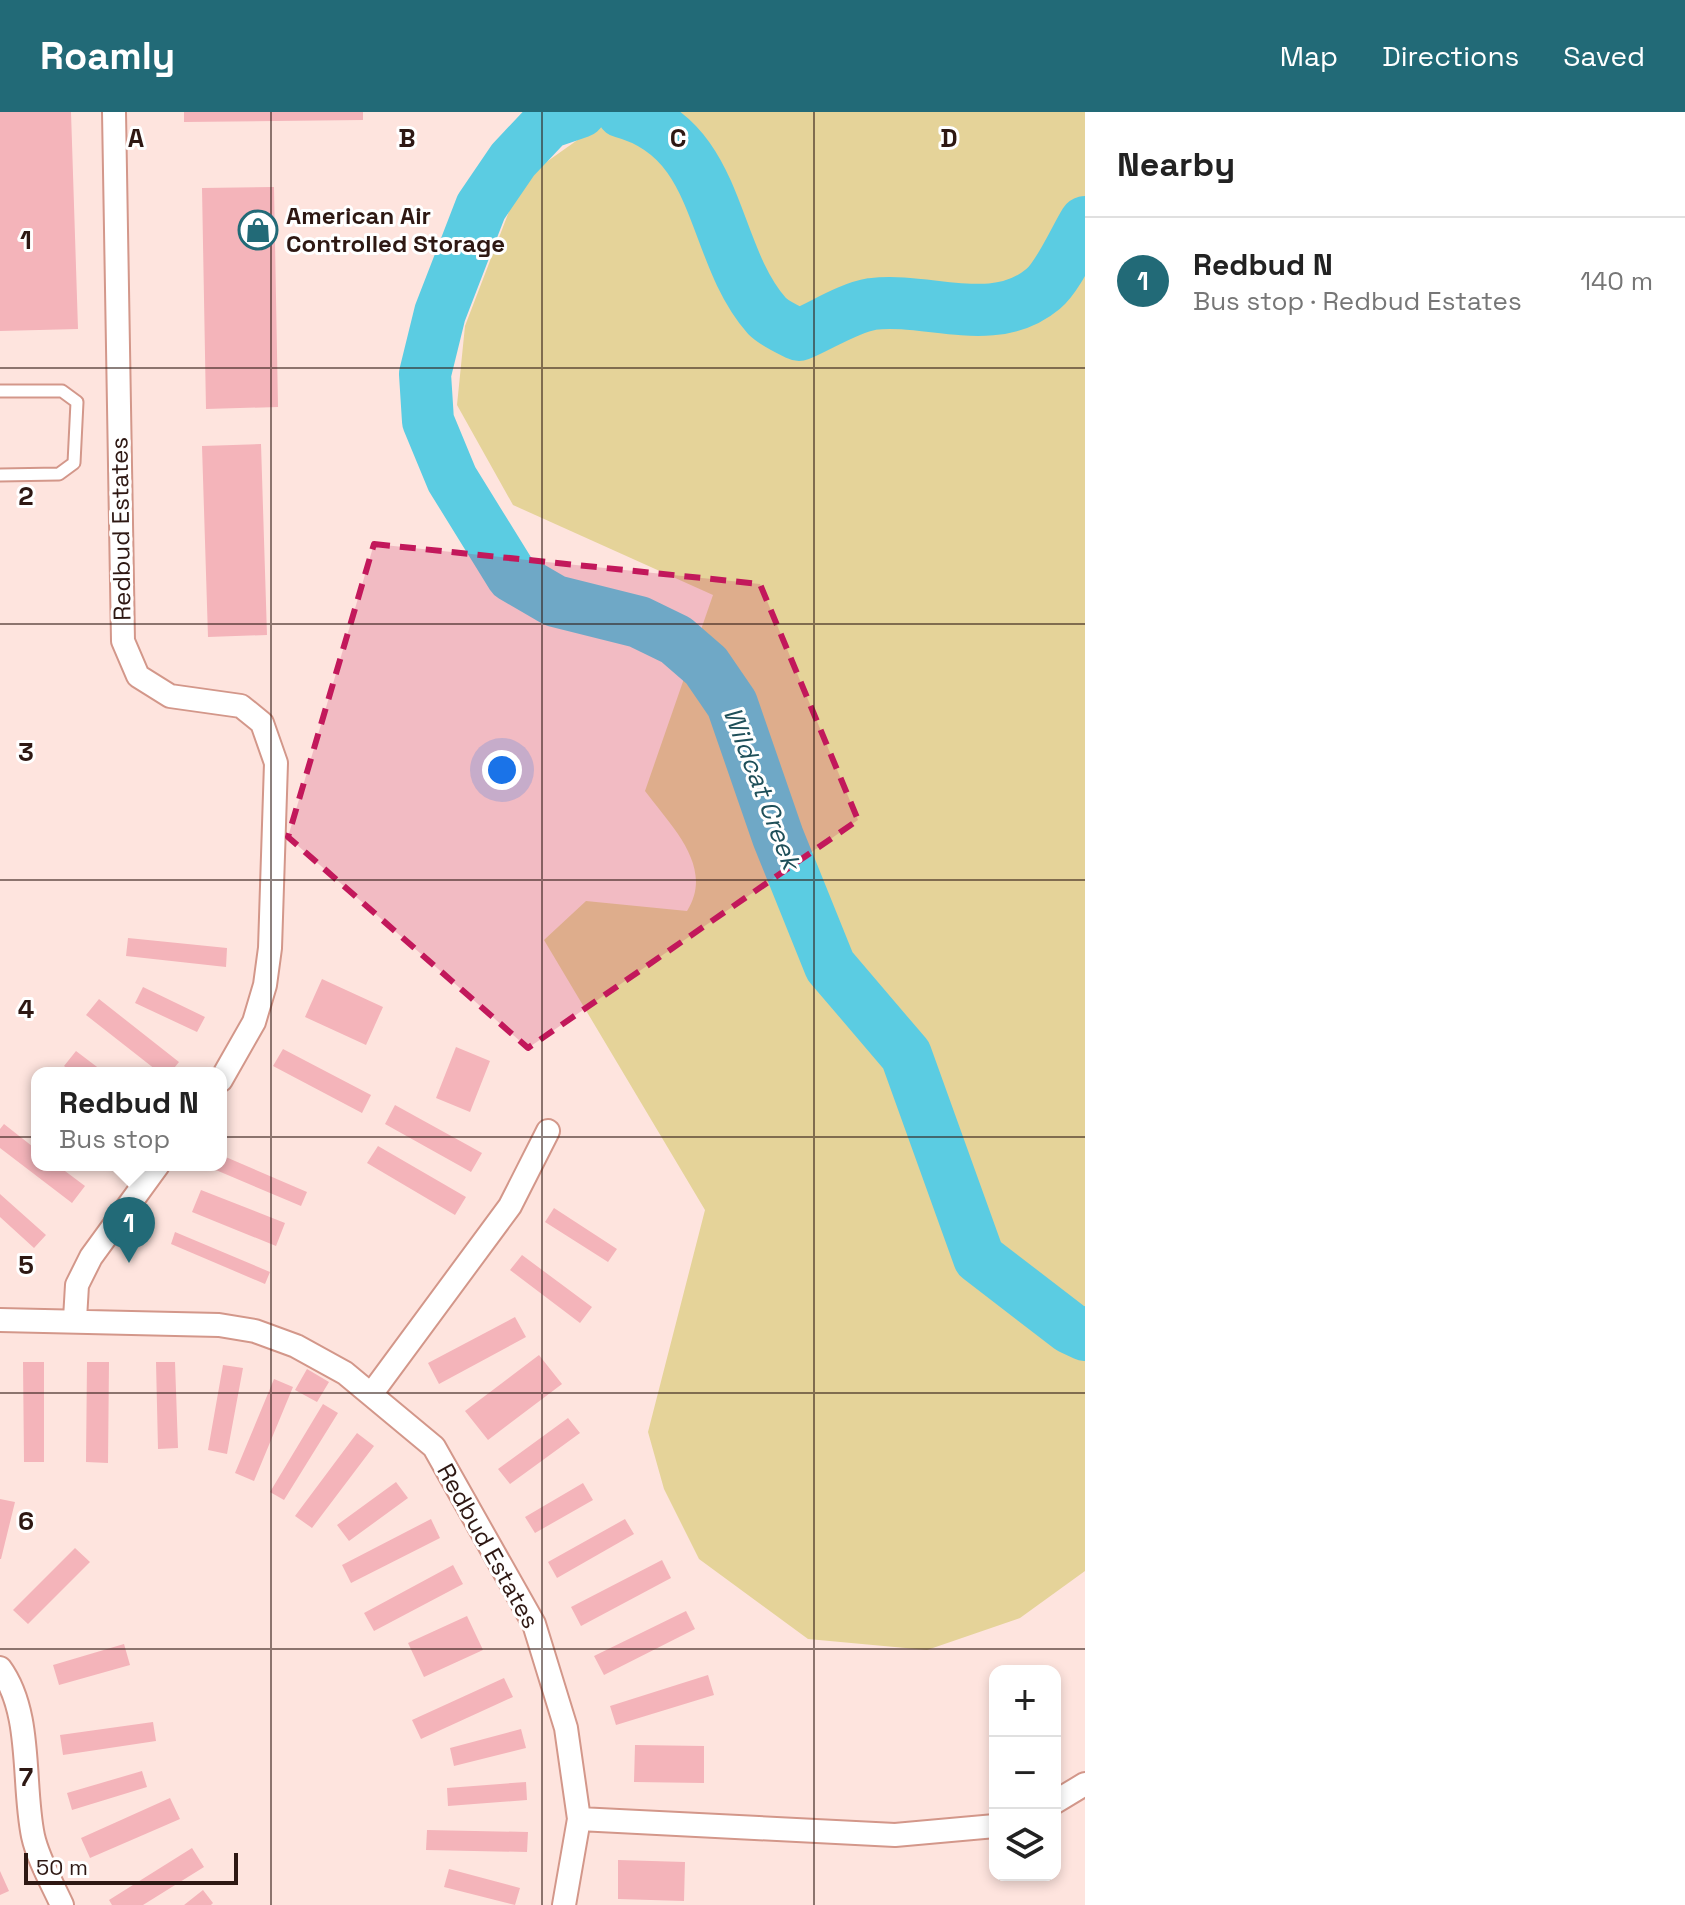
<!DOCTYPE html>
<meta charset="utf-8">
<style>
body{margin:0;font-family:"Space Grotesk",sans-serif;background:#f6f6f6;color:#222}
.controls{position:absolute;right:24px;bottom:24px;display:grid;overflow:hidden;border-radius:16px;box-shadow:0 4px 12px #0003}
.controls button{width:72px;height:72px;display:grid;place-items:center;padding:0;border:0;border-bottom:2px solid #e0e0e0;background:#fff;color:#222;font:40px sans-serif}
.scale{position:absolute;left:24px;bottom:20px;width:214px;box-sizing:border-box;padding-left:8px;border:4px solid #2e1813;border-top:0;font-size:22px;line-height:28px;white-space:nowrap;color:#2e1813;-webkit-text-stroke:6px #fff;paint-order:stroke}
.you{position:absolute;left:502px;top:658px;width:28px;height:28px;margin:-20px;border:6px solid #fff;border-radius:50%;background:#1a73e8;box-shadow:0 0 0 12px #1a73e833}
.badge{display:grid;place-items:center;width:52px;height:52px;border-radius:50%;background:#226a77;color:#fff;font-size:26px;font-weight:700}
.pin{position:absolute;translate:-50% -66px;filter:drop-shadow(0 2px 4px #0008)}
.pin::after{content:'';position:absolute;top:42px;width:28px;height:24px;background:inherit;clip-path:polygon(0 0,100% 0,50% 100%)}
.popup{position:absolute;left:31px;top:955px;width:196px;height:104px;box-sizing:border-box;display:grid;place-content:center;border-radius:16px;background:#fff;filter:drop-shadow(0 2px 6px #0005);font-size:26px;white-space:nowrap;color:#767676}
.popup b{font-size:30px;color:#222}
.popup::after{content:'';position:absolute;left:50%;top:100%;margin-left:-16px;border:16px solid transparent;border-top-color:#fff}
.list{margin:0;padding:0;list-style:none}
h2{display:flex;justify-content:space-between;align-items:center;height:104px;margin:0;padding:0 32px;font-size:34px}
h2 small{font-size:26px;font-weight:400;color:#767676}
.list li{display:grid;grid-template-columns:52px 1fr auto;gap:24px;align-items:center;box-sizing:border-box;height:128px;padding:0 32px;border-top:2px solid #e0e0e0}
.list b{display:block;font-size:30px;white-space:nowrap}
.list p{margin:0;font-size:26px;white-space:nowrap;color:#767676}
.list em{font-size:26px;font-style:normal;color:#767676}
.icon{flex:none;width:44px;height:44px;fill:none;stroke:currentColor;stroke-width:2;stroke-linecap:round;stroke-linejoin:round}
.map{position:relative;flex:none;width:1085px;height:1793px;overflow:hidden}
header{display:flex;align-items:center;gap:48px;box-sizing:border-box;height:112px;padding:0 40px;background:#226a77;color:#fff}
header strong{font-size:38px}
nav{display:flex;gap:44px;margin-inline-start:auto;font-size:28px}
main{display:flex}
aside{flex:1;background:#fff}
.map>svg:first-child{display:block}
.green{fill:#e5d399}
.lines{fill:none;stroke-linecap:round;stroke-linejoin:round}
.river{stroke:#5bcce2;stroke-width:52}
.building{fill:#f4b4ba}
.lane-casing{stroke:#d3978a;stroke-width:15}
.street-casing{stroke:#d3978a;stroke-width:26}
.lane{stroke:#fff;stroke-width:11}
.street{stroke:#fff;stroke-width:22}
.marked{fill:#c2185b;fill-opacity:0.2;stroke:#c2185b;stroke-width:6;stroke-dasharray:16 10;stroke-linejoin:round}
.grid{fill:none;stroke:#2e1813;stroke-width:2;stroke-opacity:0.55}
.labels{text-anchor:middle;stroke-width:6;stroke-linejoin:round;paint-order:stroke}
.poi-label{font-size:24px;font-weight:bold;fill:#2e1813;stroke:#fff;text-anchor:start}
.street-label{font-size:24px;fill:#2e1813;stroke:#fff}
.water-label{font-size:26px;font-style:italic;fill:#1e4f59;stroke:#fff}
.grid-label{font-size:26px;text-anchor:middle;font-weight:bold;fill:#2e1813;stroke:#fff;stroke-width:6;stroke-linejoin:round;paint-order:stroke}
</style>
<header>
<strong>Roamly</strong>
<nav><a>Map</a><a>Directions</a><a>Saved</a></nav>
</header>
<main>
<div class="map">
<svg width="1085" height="1793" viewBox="0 0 1085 1793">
<rect width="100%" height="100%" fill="#fee4de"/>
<path class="green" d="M617 0H1085V1459L1020 1506 927 1538 808 1527 699 1447 664 1377 648 1320 705 1098 544 828 586 789 687 799C715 755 671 714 645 679L713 483 513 393 457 293 465 214 521 68Z"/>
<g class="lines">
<path class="river" d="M580 0 548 11 513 48 481 95 440 201 425 262 428 309 452 367 512 464 555 489 639 510 676 528 706 554 732 592 778 725 830 854 906 943 979 1146 1070 1216 1085 1223
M622 0C723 27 709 138 767 204 775 212 789 218 799 223 821 214 848 196 872 192 929 185 994 218 1043 177 1058 165 1074 128 1085 110"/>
</g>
<path class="building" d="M0 0H71L78 217 0 219Z
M184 0H363V8L184 10Z
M274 75 278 295 206 297 202 76Z
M261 332 267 523 208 525 202 334Z
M128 826 227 836 226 855 126 844Z
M322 867 383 895 366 933 305 905Z
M143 875 205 905 197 920 135 891Z
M99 887 179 950 170 961H160L86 903Z
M456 935 490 949 470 1000 436 986Z
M283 937 371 983 362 1001 273 954Z
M76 939 105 961H74L64 954Z
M395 993 482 1041 471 1060 385 1012Z
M4 1012 37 1038V1053H57L85 1074 72 1091 0 1036V1017Z
M378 1034 466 1085 455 1103 367 1051Z
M221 1043 307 1080 301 1094 204 1053H221Z
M201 1078 285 1111 276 1134 192 1100Z
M0 1082 46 1123 34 1136 0 1105Z
M554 1096 617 1137 608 1150 545 1110Z
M175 1120 270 1160 265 1172 171 1132Z
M522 1143 592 1195 580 1211 510 1158Z
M515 1205 526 1225 439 1272 428 1251Z
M539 1243 562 1272 488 1328 465 1299Z
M23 1250H44V1350H24Z
M87 1250H109L108 1351 86 1350Z
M156 1250H175L178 1336 158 1337Z
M223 1253 243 1256 227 1342 208 1338Z
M307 1257 329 1270 317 1290 295 1278Z
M274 1267 293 1275 254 1369 235 1361Z
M323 1292 338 1301 284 1388 270 1380Z
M568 1306 580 1321 510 1372 498 1357Z
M357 1321 374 1334 312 1416 295 1404Z
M396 1370 408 1386 349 1429 337 1413Z
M583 1371 593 1388 535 1421 525 1405Z
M0 1387 15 1390 1 1447H0Z
M431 1407 440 1426 351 1471 342 1453Z
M625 1407 634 1422 557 1466 548 1450Z
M75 1436 90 1450 28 1512 13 1498Z
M662 1448 671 1466 581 1514 571 1495Z
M453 1453 463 1472 374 1519 364 1501Z
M686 1499 695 1517 604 1563 594 1544Z
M467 1504 483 1538 424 1565 408 1531Z
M124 1532 130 1553 59 1573 53 1553Z
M708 1563 714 1583 616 1613 610 1594Z
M504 1566 513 1585 421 1627 412 1608Z
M153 1610 156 1629 63 1643 60 1623Z
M521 1617 526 1636 454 1654 450 1636Z
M635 1633 704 1634V1671L634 1670Z
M142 1659 147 1675 72 1698 67 1681Z
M526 1670 527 1688 448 1694 447 1676Z
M170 1686 180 1707 90 1746 81 1726Z
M427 1718 528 1720 527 1740 426 1738Z
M192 1736 204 1755 143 1793H112L109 1788Z
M618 1748 685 1750 684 1789 618 1787Z
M449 1757 520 1776 515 1793 444 1775Z
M0 1759 9 1779 0 1783Z
M203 1778 213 1791 211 1793H184Z"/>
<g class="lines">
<g class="lane-casing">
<path id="lane" d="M0 279H62L77 290 74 351 59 362 0 363"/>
</g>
<g class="street-casing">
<path id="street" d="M114 0 123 529 138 564 170 584 241 594 262 611 276 651 270 836 265 873 254 910 221 968
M75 1207 77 1173 91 1145 158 1053
M0 1208 219 1213 255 1219 296 1234 345 1261 434 1335 534 1512 566 1616 579 1707 564 1793
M372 1281 510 1094 548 1019
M0 1556C33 1601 22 1671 33 1724 38 1747 52 1771 62 1793
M1055 1690 1085 1672
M579 1707 895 1723 995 1714"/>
</g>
<use href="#lane" class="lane"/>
<use href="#street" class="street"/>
</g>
<path class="marked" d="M374 432 760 472 858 708 528 936 288 725Z"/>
<path class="grid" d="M271 0V1793M542 0V1793M814 0V1793M0 256H1085M0 512H1085M0 768H1085M0 1025H1085M0 1281H1085M0 1537H1085"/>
<defs>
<g id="shop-ring" transform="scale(2)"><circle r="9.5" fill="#fff" stroke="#226a77" stroke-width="1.5"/><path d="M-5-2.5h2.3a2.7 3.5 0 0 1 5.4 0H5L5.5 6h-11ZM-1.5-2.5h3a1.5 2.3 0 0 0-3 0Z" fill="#226a77"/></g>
</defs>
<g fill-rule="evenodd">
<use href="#shop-ring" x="258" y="118"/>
</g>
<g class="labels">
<g class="poi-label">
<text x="286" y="112">American Air<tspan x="286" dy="28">Controlled Storage</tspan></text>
</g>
<g class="street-label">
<text transform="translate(121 417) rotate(-91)" y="8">Redbud Estates</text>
<text transform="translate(488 1434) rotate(61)" y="8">Redbud Estates</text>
</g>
<g class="water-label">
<text transform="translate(762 676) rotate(69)" y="9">Wildcat Creek</text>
</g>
</g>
<g class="grid-label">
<text x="136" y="35">A</text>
<text x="407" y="35">B</text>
<text x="678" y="35">C</text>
<text x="949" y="35">D</text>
<text x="26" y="137">1</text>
<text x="26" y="393">2</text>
<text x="26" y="649">3</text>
<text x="26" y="906">4</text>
<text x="26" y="1162">5</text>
<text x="26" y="1418">6</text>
<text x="26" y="1674">7</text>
</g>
</svg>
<div class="controls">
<button>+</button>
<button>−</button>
<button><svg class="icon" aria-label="layers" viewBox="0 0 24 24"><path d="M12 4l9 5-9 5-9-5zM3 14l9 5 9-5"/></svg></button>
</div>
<div class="scale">50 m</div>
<div class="you"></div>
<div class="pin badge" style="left:129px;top:1151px">1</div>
<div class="popup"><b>Redbud N</b>Bus stop</div>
</div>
<aside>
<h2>Nearby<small></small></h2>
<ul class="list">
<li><span class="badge">1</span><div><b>Redbud N</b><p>Bus stop · Redbud Estates</p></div><em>140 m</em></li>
</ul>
</aside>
</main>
